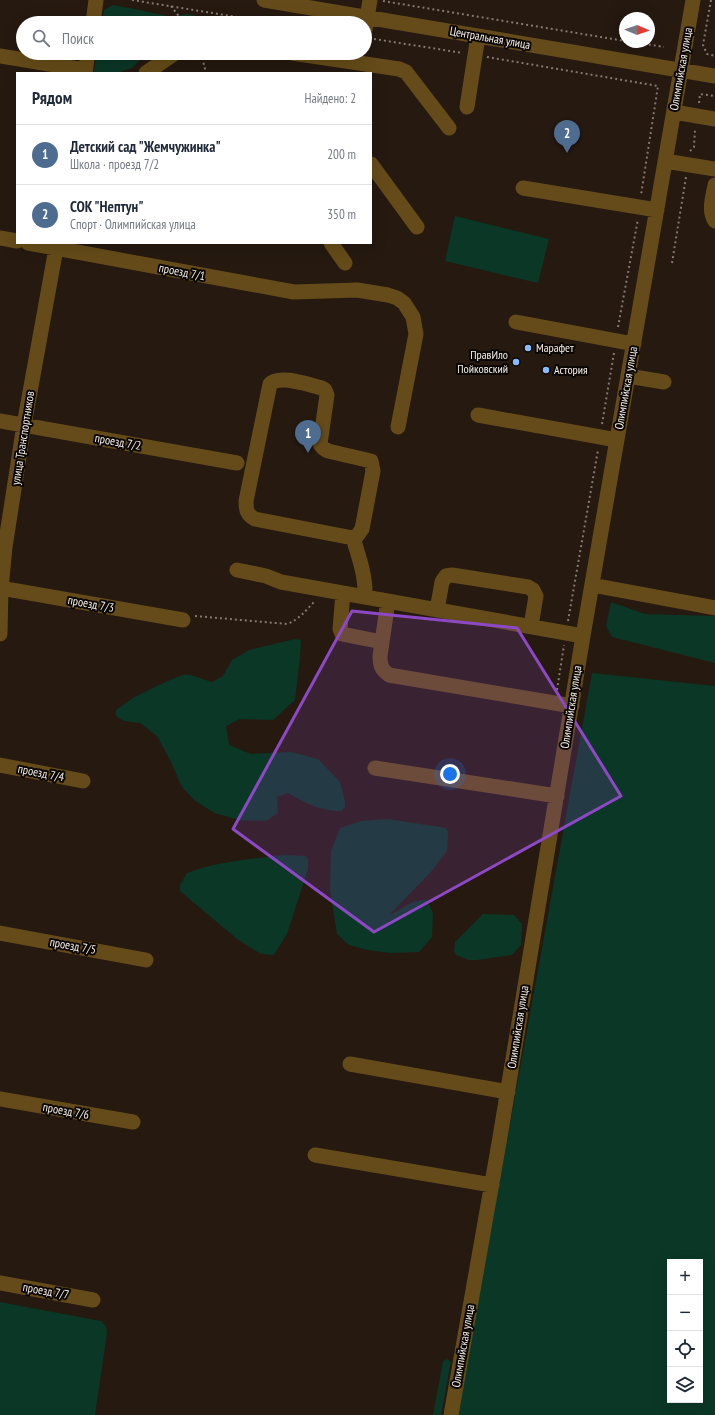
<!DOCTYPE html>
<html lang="ru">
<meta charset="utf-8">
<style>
body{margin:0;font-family:"PT Sans Narrow",sans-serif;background:#f6f6f7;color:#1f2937}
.controls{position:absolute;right:12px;bottom:12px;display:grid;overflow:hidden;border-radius:0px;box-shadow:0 4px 16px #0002}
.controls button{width:36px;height:36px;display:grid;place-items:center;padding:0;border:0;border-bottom:1px solid #e0e1e3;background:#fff;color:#1f2937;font:20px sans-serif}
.compass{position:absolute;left:619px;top:12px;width:36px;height:36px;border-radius:50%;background:#fff;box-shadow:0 4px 16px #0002;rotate:92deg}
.you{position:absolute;left:450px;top:774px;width:14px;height:14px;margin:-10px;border:3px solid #fff;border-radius:50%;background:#1a73e8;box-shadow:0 0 0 6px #1a73e833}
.badge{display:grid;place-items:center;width:26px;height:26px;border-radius:50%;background:#4e6b90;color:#fff;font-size:13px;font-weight:700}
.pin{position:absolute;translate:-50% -33px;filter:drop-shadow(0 1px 2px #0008)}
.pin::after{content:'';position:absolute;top:21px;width:14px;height:12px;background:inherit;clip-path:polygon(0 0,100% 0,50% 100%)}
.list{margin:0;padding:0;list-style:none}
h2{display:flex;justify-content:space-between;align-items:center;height:52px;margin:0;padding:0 16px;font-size:17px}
h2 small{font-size:13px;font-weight:400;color:#747a83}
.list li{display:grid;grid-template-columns:26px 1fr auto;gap:12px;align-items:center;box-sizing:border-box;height:60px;padding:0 16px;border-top:1px solid #e0e1e3}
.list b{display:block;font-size:15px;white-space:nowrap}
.list p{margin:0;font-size:13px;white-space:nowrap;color:#747a83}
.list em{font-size:13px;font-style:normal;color:#747a83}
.icon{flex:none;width:22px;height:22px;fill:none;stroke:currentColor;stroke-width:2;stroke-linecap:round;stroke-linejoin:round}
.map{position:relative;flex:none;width:715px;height:1415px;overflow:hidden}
.search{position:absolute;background:#fff;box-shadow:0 4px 16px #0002;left:16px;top:16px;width:356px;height:44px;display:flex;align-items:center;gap:10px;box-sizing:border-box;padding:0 14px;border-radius:22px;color:#747a83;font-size:15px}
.panel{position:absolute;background:#fff;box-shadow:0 4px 16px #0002;left:16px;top:72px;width:356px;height:172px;border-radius:0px}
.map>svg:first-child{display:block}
.green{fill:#0b3726;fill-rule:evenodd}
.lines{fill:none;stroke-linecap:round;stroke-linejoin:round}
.path{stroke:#837972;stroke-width:2;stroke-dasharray:2 3;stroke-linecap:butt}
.minor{stroke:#654b19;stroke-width:15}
.marked{fill:#8d49c5;fill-opacity:0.2;stroke:#8d49c5;stroke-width:3;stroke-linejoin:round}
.poi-dot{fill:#87bbfc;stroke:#0a0603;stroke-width:1.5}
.labels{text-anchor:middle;stroke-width:4;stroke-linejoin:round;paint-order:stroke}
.street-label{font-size:12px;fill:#f6eee8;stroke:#0a0603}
.poi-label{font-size:12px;fill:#f6eee8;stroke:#0a0603;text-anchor:start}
</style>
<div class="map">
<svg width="715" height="1415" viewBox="0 0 715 1415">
<rect width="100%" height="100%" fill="#251910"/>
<path class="green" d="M113 5 140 10 171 17 186 14 237 23H102L104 10Z
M97 53H147L132 68 122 71 119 73H95L94 71Z
M455 216 549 239 538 283 445 261Z
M611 602 645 614 715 616V663L612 637 606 626Z
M295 639 301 640 300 658 295 700 273 720 240 719 226 726 229 745 251 754 291 752 318 759 340 782 345 801V807L341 811C319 811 306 803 288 793L277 797 278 813 266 821 239 820 214 813 194 800 182 787 170 760 157 736 140 723 124 721 116 716V710L133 698 163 683 182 675H190L212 682 223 676 232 660 249 650Z
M592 673 715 686V1415H457ZM670 1262H700V1400H670Z
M388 819 446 828 448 832 447 851 430 873 389 915C403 909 410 899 427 900L433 913 432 937 419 952 390 953 367 950 349 945 337 934 330 890 331 851 340 828 361 821Z
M283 855 306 856 308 860V869L287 934 274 955 261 954 237 939 180 891V885L187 873C218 861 251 859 283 855Z
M483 914 514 915 522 924 521 945 512 955 477 960H469L456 955 454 951 455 942Z
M0 1302 101 1321 106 1326 107 1333 95 1415H0Z
M447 1359 451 1362 441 1415H433L443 1361Z"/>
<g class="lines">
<path class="path" d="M132 0 274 23
M711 0 703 45 707 54 715 56
M383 1 625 41
M171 6 184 23
M374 39 463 53
M634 42 664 47
M201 53 206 73
M487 57 658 86 641 195
M699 103 700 94 715 96
M690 151 694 147 695 129
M672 263 686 177
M618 327 638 219
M602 424 614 353
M195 616 287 624C300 619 306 610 315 601
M568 621 598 450
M557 690 564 645"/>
<path class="minor" d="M264 0 715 76
M93 23 96 0
M365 30 370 0
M292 53 399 69 406 72 449 128
M0 56 85 70
M85 73 88 53
M146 73 175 53
M467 107 478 36
M674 112 715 119
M665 161 715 169
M371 164 417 227
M715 185C713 196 708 211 715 221
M523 188 657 210
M0 238 17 241
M28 243 294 292 357 290 388 295 397 298 404 303 413 317 416 334 398 427
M331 243 345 263
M516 322 634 344
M628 376 664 382
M478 415 617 440
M0 421 237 463
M353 538 357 536 362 529 373 471 371 461 328 451 323 448 320 444 327 395 325 390 322 388C309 385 280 374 270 384L246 501C246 510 247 515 255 519L353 538C359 557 366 577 365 597
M237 570 266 576 281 582 583 636
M592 585 715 608
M0 588 183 620
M343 593 340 629 342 634 382 642
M388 601 380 656C380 666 382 670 389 675L572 706
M437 610 442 582 446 576 452 575 528 587 533 590 536 596 531 626
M0 634 1 589 5 547 24 425 57 243
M0 765 83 781
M375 768 557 796
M0 933 146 960
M350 1064 508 1092
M0 1099 133 1122
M315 1155 492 1185
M0 1283 93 1300
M451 1415 499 1143 583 636 693 0"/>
</g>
<path class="marked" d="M352 611 517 628 621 796 374 932 233 829Z"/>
<g class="poi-dot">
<circle cx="528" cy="348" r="4"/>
<circle cx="516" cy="362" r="4"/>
<circle cx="546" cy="370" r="4"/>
</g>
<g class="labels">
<g class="street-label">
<text transform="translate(490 38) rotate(10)" y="4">Центральная улица</text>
<text transform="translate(681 69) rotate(-80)" y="4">Олимпийская улица</text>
<text transform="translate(182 272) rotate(11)" y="4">проезд 7/1</text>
<text transform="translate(626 388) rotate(-80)" y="4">Олимпийская улица</text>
<text transform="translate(23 438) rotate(-81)" y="4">улица Транспортников</text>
<text transform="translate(118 442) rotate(10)" y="4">проезд 7/2</text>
<text transform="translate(91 604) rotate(10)" y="4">проезд 7/3</text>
<text transform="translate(571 707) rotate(-81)" y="4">Олимпийская улица</text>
<text transform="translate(41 773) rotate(11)" y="4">проезд 7/4</text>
<text transform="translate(73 946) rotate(10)" y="4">проезд 7/5</text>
<text transform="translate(518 1027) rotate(-81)" y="4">Олимпийская улица</text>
<text transform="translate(66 1111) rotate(10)" y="4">проезд 7/6</text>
<text transform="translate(46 1291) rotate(10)" y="4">проезд 7/7</text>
<text transform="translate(463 1346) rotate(-80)" y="4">Олимпийская улица</text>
</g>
<g class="poi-label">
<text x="536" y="352">Марафет</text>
<text x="508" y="359" text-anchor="end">ПравИло<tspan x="508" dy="14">Пойковский</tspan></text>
<text x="554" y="374">Астория</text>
</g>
</g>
</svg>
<div class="controls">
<button>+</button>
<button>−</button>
<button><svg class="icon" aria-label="locate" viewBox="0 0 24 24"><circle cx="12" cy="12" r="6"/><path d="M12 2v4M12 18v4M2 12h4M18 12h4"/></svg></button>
<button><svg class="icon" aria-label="layers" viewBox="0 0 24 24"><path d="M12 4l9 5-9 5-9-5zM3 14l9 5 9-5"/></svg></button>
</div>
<svg class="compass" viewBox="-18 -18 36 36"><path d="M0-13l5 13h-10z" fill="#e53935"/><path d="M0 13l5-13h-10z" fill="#747a83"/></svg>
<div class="you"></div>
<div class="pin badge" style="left:308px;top:453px">1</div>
<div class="pin badge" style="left:567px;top:153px">2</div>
<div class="search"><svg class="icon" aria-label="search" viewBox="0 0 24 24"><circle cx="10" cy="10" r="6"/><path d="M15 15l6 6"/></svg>Поиск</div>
<section class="panel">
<h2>Рядом<small>Найдено: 2</small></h2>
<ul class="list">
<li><span class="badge">1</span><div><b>Детский сад &quot;Жемчужинка&quot;</b><p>Школа · проезд 7/2</p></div><em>200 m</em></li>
<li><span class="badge">2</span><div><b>СОК &quot;Нептун&quot;</b><p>Спорт · Олимпийская улица</p></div><em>350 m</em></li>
</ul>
</section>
</div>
